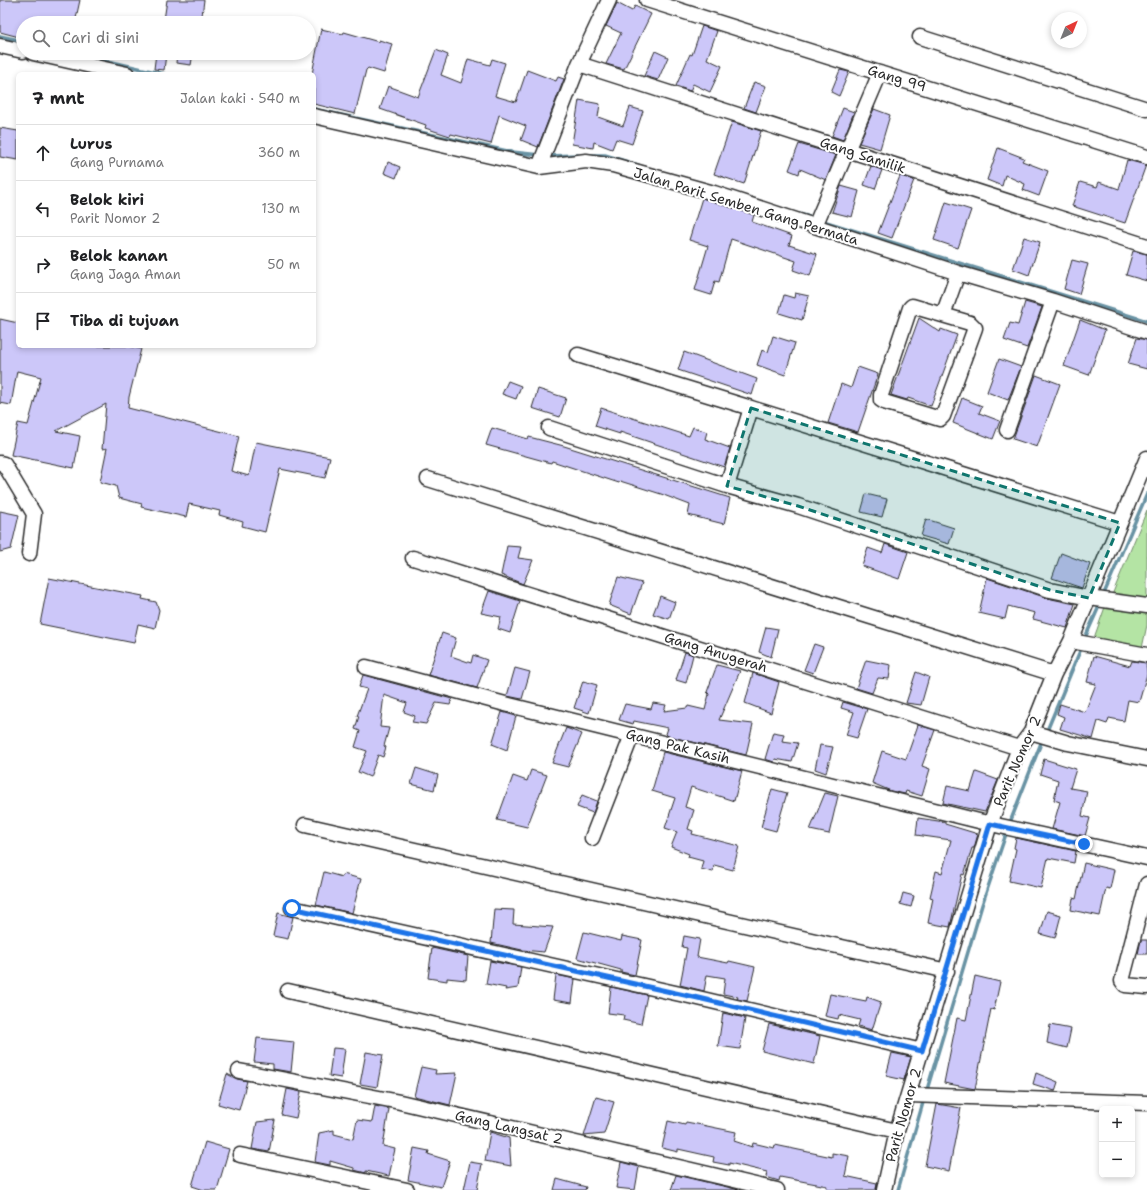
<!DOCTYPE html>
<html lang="id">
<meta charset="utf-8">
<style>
body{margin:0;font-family:"Shantell Sans",sans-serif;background:#f6f6f6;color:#202124}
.controls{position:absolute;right:12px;bottom:12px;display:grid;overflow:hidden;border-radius:6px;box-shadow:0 2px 6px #0003}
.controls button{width:36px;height:36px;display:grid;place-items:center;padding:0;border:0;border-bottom:1px solid #e0e0e0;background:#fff;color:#202124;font:20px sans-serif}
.compass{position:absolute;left:1051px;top:12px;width:36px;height:36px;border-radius:50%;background:#fff;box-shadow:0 2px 6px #0003;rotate:43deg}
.stop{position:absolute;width:12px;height:12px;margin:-9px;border:3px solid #1a73e8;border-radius:50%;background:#fff}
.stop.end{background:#1a73e8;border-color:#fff;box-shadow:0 1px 4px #0008}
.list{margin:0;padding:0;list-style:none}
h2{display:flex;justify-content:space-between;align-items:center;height:52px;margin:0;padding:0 16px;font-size:17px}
h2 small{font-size:13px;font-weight:400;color:#757577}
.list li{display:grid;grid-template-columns:26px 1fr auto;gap:12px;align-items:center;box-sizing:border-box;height:56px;padding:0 16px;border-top:1px solid #e0e0e0}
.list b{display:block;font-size:15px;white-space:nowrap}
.list p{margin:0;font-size:13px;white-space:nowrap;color:#757577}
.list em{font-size:13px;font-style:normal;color:#757577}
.icon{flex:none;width:22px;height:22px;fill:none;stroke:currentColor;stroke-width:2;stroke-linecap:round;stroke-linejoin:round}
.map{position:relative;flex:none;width:1147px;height:1190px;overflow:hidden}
.search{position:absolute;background:#fff;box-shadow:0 2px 6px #0003;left:16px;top:16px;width:300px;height:44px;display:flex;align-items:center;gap:10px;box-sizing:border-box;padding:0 14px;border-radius:22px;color:#757577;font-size:15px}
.panel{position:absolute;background:#fff;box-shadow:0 2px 6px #0003;left:16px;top:72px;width:300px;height:276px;border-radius:6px}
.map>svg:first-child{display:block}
.green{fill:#b4e4a4;stroke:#708868}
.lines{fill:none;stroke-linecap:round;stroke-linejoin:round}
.stream{stroke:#6993a4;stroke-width:3.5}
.building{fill:#ccc7f9;stroke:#2b2b2b}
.minor-casing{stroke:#2b2b2b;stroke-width:17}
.minor{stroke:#fff;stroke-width:14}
.route{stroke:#1a73e8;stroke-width:5}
.marked{fill:#0f766e;fill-opacity:0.2;stroke:#0f766e;stroke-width:3;stroke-dasharray:8 5;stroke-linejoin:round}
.labels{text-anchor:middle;stroke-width:4;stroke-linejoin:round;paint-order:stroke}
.street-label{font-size:14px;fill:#2b2b2b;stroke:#fff}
</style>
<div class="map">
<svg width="1147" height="1190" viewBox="0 0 1147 1190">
<rect width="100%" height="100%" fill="#fff"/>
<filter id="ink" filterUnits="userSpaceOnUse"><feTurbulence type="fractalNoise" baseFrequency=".025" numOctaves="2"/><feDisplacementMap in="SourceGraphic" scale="8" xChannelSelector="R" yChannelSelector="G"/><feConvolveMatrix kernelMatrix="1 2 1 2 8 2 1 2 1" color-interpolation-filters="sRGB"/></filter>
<g filter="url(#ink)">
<path class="green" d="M1147 510V600L1112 595Z
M1105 607 1147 610V625L1142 648 1094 638Z"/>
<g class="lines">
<path class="stream" d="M0 36 23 41
M74 53 164 74
M314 109 512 152 540 155
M590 155H605L638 165
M546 156 578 155
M799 214 814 218
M820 220 1147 321
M1103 596 1147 494
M1084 640 1101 602
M1046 733 1082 646
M1009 825 1043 738
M926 1093 982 905 1007 831
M898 1190 924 1099"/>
</g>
<path class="building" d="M0 0H80L75 23H23V38L0 32Z
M167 0H204L201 23H179L164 20Z
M617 3 632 11 635 6 651 14 624 69 606 64 621 33 606 26Z
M702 26 717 31 707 59 722 66 710 92 693 84 690 91 676 86 690 54 692 55Z
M321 29 343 34 344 32 379 42V40L392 44 384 73 368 68 366 70 355 114 314 104V74H312Z
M436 50 448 55 441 75 461 83 468 59 490 65 492 59 505 63 495 96 516 102 527 70 556 81 558 77 564 79 538 147 521 140 526 126 499 115 491 144 451 134 450 136 425 128 426 125 380 109 388 86 418 97Z
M655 51 668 57 658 80 644 76Z
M156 53 166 54 164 70 154 69Z
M177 53H193L191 65 176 63Z
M840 70 849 72 839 96 831 92Z
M754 82 766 86 756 112 744 108Z
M579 100 600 104 598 117 623 126 630 107 643 111 632 144 616 139 612 149 594 142 593 148 572 144Z
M843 108 854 112 843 140 832 136Z
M874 109 890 115 880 149 859 143Z
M732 122 761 131 744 184 714 174Z
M0 128 18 131V160L0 157Z
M799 144 836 155 826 180 800 169 799 174 789 170Z
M998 148 1024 158 1022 161 1048 171 1039 196 1023 190 1025 184 1005 175 1002 186 987 180Z
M1127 160 1146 165 1125 223 1072 206 1080 182 1097 187 1099 182 1119 189Z
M388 162 400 167 396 178 384 173Z
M871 166 882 170 875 189 864 185Z
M900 176 914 180 892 238 878 233Z
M841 186 859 191 852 217 832 212Z
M702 198 754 215 752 222 792 236 789 245 817 254 810 276 793 270 796 261 731 239 719 282 715 281 711 295 695 290 708 246 689 240Z
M946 202 971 210 958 248 934 240Z
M1024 237 1040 242 1029 275 1013 269Z
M1133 251 1147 254V281L1126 275Z
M1072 260 1088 264 1079 294 1064 289Z
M795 293 809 296 802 320 779 313 784 295 794 298Z
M1025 302 1042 307 1027 348 1004 340 1010 323 1018 325Z
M919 318 940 332 941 329 957 335 931 406 908 398 907 400 891 395Z
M0 319 18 323V346H128L141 349 129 397 128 408 239 436 231 471 249 476 256 442 330 457 325 478 280 469 265 532 242 526 243 522 219 515 220 511 189 504 186 517 141 507 142 504 119 498 116 486 100 482 107 448 102 449 106 404 56 431 80 436 74 468 11 455 18 423 28 425 41 377 17 371 11 405 0 403Z
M1080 320 1105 330 1089 375 1064 366Z
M773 336 795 343 785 375 757 365 762 350 768 352Z
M1137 338 1147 340V369L1128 364Z
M684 352 757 379 752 395 678 370Z
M999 359 1021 367 1008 400 987 392Z
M858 367 878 374 858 432 828 423 841 384 851 388Z
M1036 375 1060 384 1037 447 1013 439Z
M508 381 521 386 516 399 502 394Z
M538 389 566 398 560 417 532 408Z
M962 398 982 406 979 413 1000 421 993 439 953 423Z
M601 408 689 436 693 427 707 432 705 439 730 448 724 467 620 432V434L595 426Z
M492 428 528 439 529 437 564 446 730 498 724 524 688 515 690 505 661 494 620 481 619 483 552 461 551 463 486 445Z
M866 494 887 499 882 517 861 512Z
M0 511 19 515 11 549 0 552Z
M926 519 954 528 949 544 921 536Z
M885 544 908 552 899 579 862 566 868 548 882 553Z
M507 546 521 547 518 558 533 560 523 584 501 575Z
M1061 553 1090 564 1082 588 1052 578Z
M618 577 642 583 631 614 609 605Z
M49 578 143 596 142 599 156 602 159 610 155 628 138 624 134 643 40 624Z
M987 578 1047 598 1075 604 1067 628 1033 619 1035 613 1008 606 1005 619 979 613Z
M489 591 520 601 510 633 498 629 501 617 481 613Z
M660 596 675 602 669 619 653 614Z
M766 627 778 629 771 657 759 652Z
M442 633 456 638 451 656 471 663 473 655 487 660 477 688 428 675Z
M814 644 823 647 813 673 804 670Z
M685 652 693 655 686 683 676 680Z
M1094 656 1130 666 1132 661 1146 663 1147 674 1139 702 1128 700 1124 721 1109 718 1107 724 1098 721 1093 739 1060 729 1064 717 1057 714 1060 704 1085 712 1096 684 1087 682Z
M866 660 891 665 889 679 878 678 872 693 856 688Z
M717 665 740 671 719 720 753 724 746 755 668 736 666 734 668 728 634 721 633 724 619 720 625 704 651 709 653 703 666 705 664 711 687 708 688 706 705 710 709 694 707 692Z
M515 668 530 672 522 699 507 696Z
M916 672 929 677 921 705 906 703Z
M753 673 779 682 771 713 745 703Z
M363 675 452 699 450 705 436 703 426 724 412 722 415 716 404 712 407 703 384 695 380 727 389 728 384 746 386 747 383 757 378 755 370 777 358 772 367 751 355 747 360 731 355 729 359 716H357L367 689 359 687Z
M583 681 597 685 589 713 574 708Z
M843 702 867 709 857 738 846 735 854 712 841 708Z
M502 712 516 716 507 750 492 744Z
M918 725 935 730 922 766 930 769 922 796 906 791 905 794 891 791 872 783 882 751 906 759Z
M566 728 582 734 568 767 552 763Z
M773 732 784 734 782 741 798 743 792 762 775 759 774 762 765 759Z
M820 745 833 747 826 773 815 769Z
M663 752 742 771 734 801 691 787 685 807 694 810 688 829 693 831 692 834 739 846 733 870 714 865 713 872 701 869 703 861 688 857 689 854 671 847 677 832 665 828 675 798 652 791Z
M1044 759 1076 769 1070 788 1087 791 1082 816 1090 818 1085 836 1052 829 1060 802 1054 800 1058 780 1040 774Z
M416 768 438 775 434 790 411 784Z
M531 770 547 775 527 827 497 820 513 776 527 781Z
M976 772 998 780 985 812 943 803 947 786 970 791Z
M772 789 787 793 776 831 761 827Z
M825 793 838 796 829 834 810 830Z
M582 795 597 801 593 813 577 807Z
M918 818 945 822V824L978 834 974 848H972L964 875 962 874 950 927 928 923 933 898 930 897 936 871 942 873 951 840 916 835Z
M1016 838 1076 851 1074 863 1048 858 1041 888 1009 881 1016 849 1014 848Z
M1084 863 1114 870 1110 889 1106 888 1100 916 1071 910 1073 898 1076 899Z
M324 872 342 877 343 874 361 879 352 913 316 905Z
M903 893 914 896 911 907 900 904Z
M494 909 514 910 513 924 553 927 544 952 522 950 491 943Z
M1047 911 1061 915 1055 938 1040 934Z
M278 913 293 917 288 939 273 936Z
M584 932 621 941 622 936 642 940 635 975 621 972V970L577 958Z
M684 936 700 939 697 957 728 963 729 961 755 967 747 1001 737 999 738 997 723 994 725 978 707 975 704 991 680 985 687 948 682 947Z
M1141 940H1147V954H1138Z
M432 948 468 956 466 980 447 978V981L428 978Z
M490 961 521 967 518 988 505 990 506 988 486 984Z
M556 975 575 979 572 1003 553 1000Z
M975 976 1000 982 994 1010 991 1009 975 1089 944 1083 957 1018 966 1020Z
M611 987 647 995 641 1024 623 1020 624 1015 608 1013Z
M830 994 866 1001 867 997 881 1002 872 1030 858 1026 860 1020 839 1015 838 1019 825 1016Z
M723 1013 745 1018 740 1049 718 1046Z
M769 1024 820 1036 814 1064 762 1051Z
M1050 1025 1071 1029 1067 1048 1047 1043Z
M257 1038 294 1042 291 1072 273 1069V1064L254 1062Z
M333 1048 345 1049 341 1078 329 1076Z
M366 1052 383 1055 377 1087 360 1084Z
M892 1053 911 1057 904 1080 886 1076Z
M421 1067 436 1070 435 1074 457 1073 450 1105 414 1096Z
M1036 1073 1058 1082 1055 1091 1033 1084Z
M227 1074 237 1079 247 1081 239 1110 218 1104Z
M287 1089 301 1092 296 1118 282 1115Z
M596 1097 614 1102 604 1134 584 1136Z
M937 1104 961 1108 949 1171 925 1166Z
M375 1106 389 1109 383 1146 395 1149 389 1176 366 1171V1173L354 1170V1168L330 1161V1165L315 1162 319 1133 334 1130V1134L353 1139 357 1120 372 1122Z
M275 1120 269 1152 252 1149 257 1122Z
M668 1121 685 1125 686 1122 702 1125 736 1132 734 1141 752 1147 753 1143 774 1148 775 1145 832 1157V1153L849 1156 845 1176 877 1183 876 1190H826L827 1186 780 1177 779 1181 766 1177 767 1172 729 1163V1165L713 1162 714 1157 678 1149V1152L662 1148Z
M490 1132 509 1138 511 1166 485 1161Z
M205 1142 229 1149 217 1190H204L192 1186Z
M414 1148 429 1151 428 1154 450 1161 441 1187 408 1180Z
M470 1162 482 1164 477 1190H464Z
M621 1162 639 1167 635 1190 616 1188Z
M676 1175 740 1190H671Z
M557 1179 586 1187 585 1190H554Z"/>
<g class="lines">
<g class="minor-casing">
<path id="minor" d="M647 0 1147 157
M920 37 1147 109
M0 46 23 51
M33 53 127 74
M579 64 1147 246
M314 116 539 167 586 161 613 165 714 193 958 273 1053 301 1147 332
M539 167 579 64 609 0
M815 226 880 73
M912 306 970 323 975 328 943 416 940 419 884 402 881 400V395L910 308Z
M943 315 958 273
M578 355 751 408 727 486
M751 408 1120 523
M549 428 727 486 798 506 1050 590 1089 598 1147 606
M1007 430 1053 301
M0 463 4 464 34 514 29 554
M428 479 1054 674
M413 558 1019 748
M1071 641 1147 655
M366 667 509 705 991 824 1147 858
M1031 732 1068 743 1147 759
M305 825 947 971
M592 838 632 735
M1147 884 1122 981 1125 985 1147 987
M292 908 698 998 922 1051
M288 991 897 1131
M239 1071 400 1102 777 1190
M908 1095 1147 1103
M240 1155 407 1190
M884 1190 897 1131 990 824 1019 748 1031 732 1054 674 1071 641 1147 458"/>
</g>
<use href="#minor" class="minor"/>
</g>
</g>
<g class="lines" filter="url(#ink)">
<path class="route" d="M292 908 698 998 922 1051 990 824 1084 844"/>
</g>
<path class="marked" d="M751 408 1120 523 1089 598 1050 590 798 506 727 486Z"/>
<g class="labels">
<g class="street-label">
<text transform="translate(897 78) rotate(17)" y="5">Gang 99</text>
<text transform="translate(863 155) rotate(18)" y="5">Gang Samilik</text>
<text transform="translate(746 206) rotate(17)" y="5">Jalan Parit Semben Gang Permata</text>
<text transform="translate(716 652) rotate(17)" y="5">Gang Anugerah</text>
<text transform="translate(678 746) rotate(14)" y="5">Gang Pak Kasih</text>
<text transform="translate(1017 761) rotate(-66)" y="5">Parit Nomor 2</text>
<text transform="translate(903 1115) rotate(-74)" y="5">Parit Nomor 2</text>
<text transform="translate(509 1127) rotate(13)" y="5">Gang Langsat 2</text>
</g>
</g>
</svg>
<div class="controls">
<button>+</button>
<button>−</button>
</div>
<svg class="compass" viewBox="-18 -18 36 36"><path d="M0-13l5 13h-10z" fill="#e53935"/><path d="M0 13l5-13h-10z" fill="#757577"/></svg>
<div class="stop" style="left:292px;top:908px"></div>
<div class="stop end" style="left:1084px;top:844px"></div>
<div class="search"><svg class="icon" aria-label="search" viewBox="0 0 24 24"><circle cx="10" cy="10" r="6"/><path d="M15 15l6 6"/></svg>Cari di sini</div>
<section class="panel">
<h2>7 mnt<small>Jalan kaki · 540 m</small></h2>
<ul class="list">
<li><svg class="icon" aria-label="ahead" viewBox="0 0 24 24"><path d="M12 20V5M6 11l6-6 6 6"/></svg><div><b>Lurus</b><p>Gang Purnama</p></div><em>360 m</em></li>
<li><svg class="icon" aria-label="left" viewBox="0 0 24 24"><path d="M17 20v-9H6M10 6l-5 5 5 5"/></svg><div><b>Belok kiri</b><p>Parit Nomor 2</p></div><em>130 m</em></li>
<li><svg class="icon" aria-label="right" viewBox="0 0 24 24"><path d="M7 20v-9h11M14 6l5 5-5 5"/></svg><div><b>Belok kanan</b><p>Gang Jaga Aman</p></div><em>50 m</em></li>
<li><svg class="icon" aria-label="arrive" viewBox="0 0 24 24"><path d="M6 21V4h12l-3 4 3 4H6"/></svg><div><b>Tiba di tujuan</b></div></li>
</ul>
</section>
</div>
